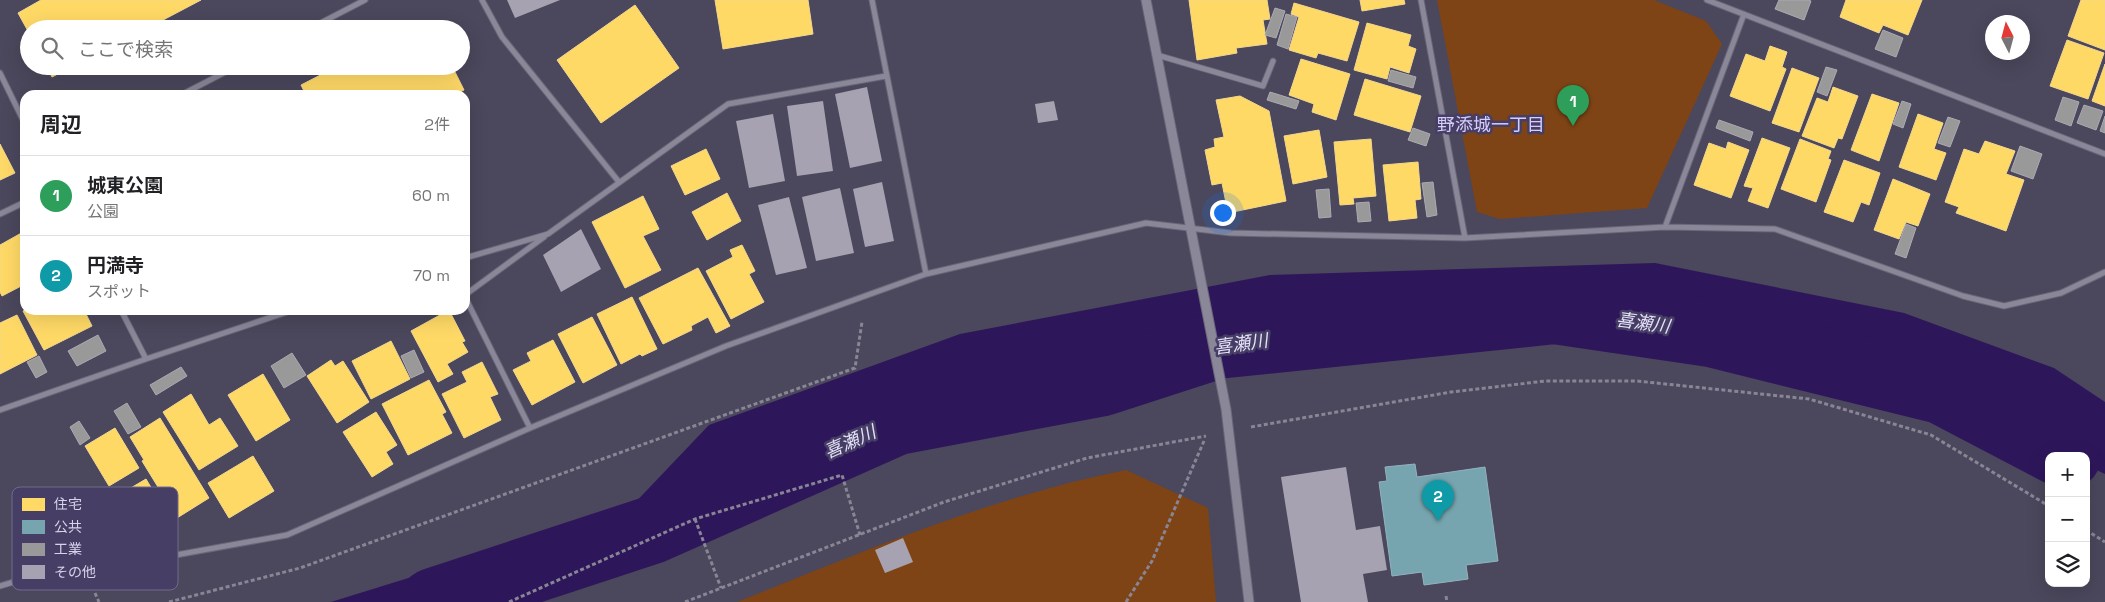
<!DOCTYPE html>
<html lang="ja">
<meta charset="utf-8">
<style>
body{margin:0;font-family:"Space Grotesk","Noto Sans JP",sans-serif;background:#f6f6f6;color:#202124}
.controls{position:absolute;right:15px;bottom:15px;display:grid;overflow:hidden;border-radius:10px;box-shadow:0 5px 20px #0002}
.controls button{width:45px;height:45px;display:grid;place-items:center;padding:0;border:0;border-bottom:1px solid #e0e0e0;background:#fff;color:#202124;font:25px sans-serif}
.compass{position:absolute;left:1985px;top:15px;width:45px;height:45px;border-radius:50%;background:#fff;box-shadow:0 5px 20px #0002;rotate:354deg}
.you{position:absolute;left:1222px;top:212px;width:18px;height:18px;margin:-12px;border:4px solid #fff;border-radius:50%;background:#1a73e8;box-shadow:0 0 0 8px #1a73e833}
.badge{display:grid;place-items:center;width:32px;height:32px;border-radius:50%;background:#1a73e8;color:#fff;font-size:16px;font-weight:700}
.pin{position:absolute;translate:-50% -41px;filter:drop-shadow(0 1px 2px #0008)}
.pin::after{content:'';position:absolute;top:26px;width:18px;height:15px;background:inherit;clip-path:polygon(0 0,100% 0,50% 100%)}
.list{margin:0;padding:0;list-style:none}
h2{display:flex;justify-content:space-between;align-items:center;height:65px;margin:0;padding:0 20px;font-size:21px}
h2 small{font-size:16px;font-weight:400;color:#757577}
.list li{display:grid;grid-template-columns:32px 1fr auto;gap:15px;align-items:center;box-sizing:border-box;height:80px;padding:0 20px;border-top:1px solid #e0e0e0}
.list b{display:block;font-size:19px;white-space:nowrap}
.list p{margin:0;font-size:16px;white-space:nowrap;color:#757577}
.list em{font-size:16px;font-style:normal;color:#757577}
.icon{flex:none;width:28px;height:28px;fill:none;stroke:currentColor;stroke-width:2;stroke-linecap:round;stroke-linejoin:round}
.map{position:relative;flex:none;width:2105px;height:602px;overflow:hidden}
.search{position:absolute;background:#fff;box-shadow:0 5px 20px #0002;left:20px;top:20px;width:450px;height:55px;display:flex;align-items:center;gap:12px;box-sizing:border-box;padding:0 18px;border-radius:28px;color:#757577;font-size:19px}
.panel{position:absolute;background:#fff;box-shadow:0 5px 20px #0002;left:20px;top:90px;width:450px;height:225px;border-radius:15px}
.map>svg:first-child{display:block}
.green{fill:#7f4415}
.water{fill:#2e165b}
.homes{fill:#ffd966;stroke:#f3d78e}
.public{fill:#76a5af;stroke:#93b3c1}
.industry{fill:#999;stroke:#abaab2}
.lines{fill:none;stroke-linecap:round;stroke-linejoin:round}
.river{stroke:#2e165b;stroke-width:68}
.building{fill:#a7a2b1}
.minor-casing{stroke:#696578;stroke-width:7}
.tertiary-casing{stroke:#696578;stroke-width:11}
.path{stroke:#888595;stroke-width:3;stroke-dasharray:4 2.5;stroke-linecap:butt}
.minor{stroke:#898798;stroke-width:5}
.tertiary{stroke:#898798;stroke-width:9}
.labels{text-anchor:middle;stroke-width:5;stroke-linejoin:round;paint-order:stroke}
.neighbourhood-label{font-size:18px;fill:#d5cdfd;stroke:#463e65}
.water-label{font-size:18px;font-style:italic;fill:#e5e1f8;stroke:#463e65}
.key{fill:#463e65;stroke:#716b8d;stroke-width:1}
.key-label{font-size:14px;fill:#d6d3eb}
</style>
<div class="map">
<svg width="2105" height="602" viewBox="0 0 2105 602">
<rect width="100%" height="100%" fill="#4b475c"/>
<path class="green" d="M1437 0H1654L1706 21 1722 44 1647 208 1500 219 1477 212Z
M1126 470 1208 508 1216 602H737C865 551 990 497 1126 470Z"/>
<path class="water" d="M1655 263 1904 313 2054 368 2105 402V474L2086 465V456H2067L1941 390 1711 333 1555 310 1218 345 1103 382 897 421 652 530 433 602H331L431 571 488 565 609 530 709 425 960 334 1270 275Z"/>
<path class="homes" d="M41 0H201L146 29H29V33L18 13Z
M715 0H808L813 34 723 49Z
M1189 0H1267L1270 19 1263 20 1267 44 1236 48 1237 53 1197 60Z
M1360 0H1404L1405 4 1362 11Z
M1846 0H1922L1908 35 1883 25 1879 33 1840 17Z
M2081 0H2105V50L2068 36Z
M1294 3 1359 22 1347 61 1318 53 1316 58 1289 50 1299 17 1291 14Z
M635 5 679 68 601 123 557 60Z
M1367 23 1411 35 1408 46 1416 49 1409 73 1390 67 1387 79 1354 70Z
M2067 40 2104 53 2088 99 2050 86Z
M1770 46 1787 52 1782 67 1786 69 1770 111 1730 96 1746 54 1765 61Z
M1301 59 1350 74 1336 120 1312 112 1314 104 1289 95Z
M2105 64V106L2092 101Z
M46 66H73L52 77Z
M338 66H341L343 70 351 66H452L464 90 454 95H296L304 91 301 85Z
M1792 68 1819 78 1799 132 1772 123Z
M1365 79 1421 96 1410 132 1354 115Z
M1833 87 1858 96 1842 139 1838 138 1834 148 1802 136 1817 98 1828 102Z
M1872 94 1899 103 1879 161 1851 150Z
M1240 96 1269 111 1286 201 1228 213 1222 183 1212 185 1205 150 1215 147 1214 139 1224 137 1216 100Z
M1918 114 1943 123 1934 149 1946 153 1936 180 1899 167Z
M1319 130 1327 177 1293 184 1284 136Z
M1762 138 1790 148 1768 208 1748 201 1753 188 1744 186Z
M1371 139 1376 196 1353 198 1354 204 1340 205 1334 142Z
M1800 139 1831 151 1828 159 1831 160 1816 202 1781 189Z
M1985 141 2015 151 2006 174 2024 180 2006 231 1956 213 1959 207 1945 202 1964 149 1979 154Z
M1728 142 1749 150 1731 198 1694 185 1709 143 1726 149Z
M0 144 15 173 0 180Z
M706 149 720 179 685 195 671 166Z
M1844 160 1880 173 1869 205 1861 202 1853 222 1824 212Z
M1418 162 1421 199 1415 200 1417 218 1389 221 1383 165Z
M1893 179 1930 194 1918 226 1906 222 1899 239 1874 230Z
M727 193 741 221 707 240 692 212Z
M643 196 659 229 643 236 661 270 625 288 592 222Z
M25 231V284L2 296 0 292V245Z
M742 245 755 271 749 274 764 302 731 319 706 271 733 257 730 250Z
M698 268 730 326 716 333 708 317 691 326 692 330 663 344 639 298Z
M632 297 657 349 642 356 640 354 621 364 597 314Z
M25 310H84L92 326 44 350 23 311Z
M449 310 465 341 462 342 468 352 447 364 453 374 438 382 411 331Z
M17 315 37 355 0 374V323Z
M592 317 617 365 583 383 558 334Z
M553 340 575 382 532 405 513 370 531 361 527 353Z
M391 341 410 379 371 399 352 361Z
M331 360 335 366 343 361 369 402 337 423 307 376Z
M482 362 498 394 490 397 501 420 464 438 442 394 467 382 462 372Z
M263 374 290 420 256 441 228 395Z
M429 380 446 412 442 414 452 433 408 455 382 404Z
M191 394 209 425 220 418 238 446 199 470 163 412Z
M376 412 397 445 386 452 393 464 372 477 343 432Z
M160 418 209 498 177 518 142 461 144 460 130 437Z
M115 428 139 468 109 486 85 446Z
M253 456 274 491 229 518 208 483Z
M146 479 161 504 140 518 151 536 140 543 112 499Z"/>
<path class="public" d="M1415 464 1417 477 1485 467 1498 561 1466 565 1468 579 1424 585 1422 572 1392 576 1379 482 1387 481 1385 467Z"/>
<path class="industry" d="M1779 0H1808L1811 1 1804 20 1775 9Z
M1275 8 1285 11 1276 38 1265 35Z
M1286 14 1297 17 1288 49 1277 45Z
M1883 30 1903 38 1896 57 1875 49Z
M1826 67 1837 70 1827 96 1817 92Z
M1391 70 1416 77 1413 88 1388 81Z
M1270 92 1299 101 1296 109 1267 100Z
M2063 97 2079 102 2071 126 2055 120Z
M1902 101 1911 104 1903 128 1893 124Z
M2084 105 2103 111 2096 130 2077 123Z
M2105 116V133L2100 131Z
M1948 117 1960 121 1950 147 1938 143Z
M1719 120 1753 132 1750 141 1716 128Z
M1413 128 1430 134 1426 146 1408 140Z
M2020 146 2042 154 2033 179 2011 171Z
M1433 182 1437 215 1427 217 1422 183Z
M1329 189 1331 217 1319 218 1316 190Z
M1369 202 1371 221 1358 222 1356 203Z
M1906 224 1916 228 1906 258 1895 254Z
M98 335 106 351 77 366 68 351Z
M414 350 424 372 411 378 401 356Z
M292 353 306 375 284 388 271 366Z
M39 356 47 372 36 378 27 362Z
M181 367 187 376 156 395 150 385Z
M127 403 141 427 128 434 114 411Z
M79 421 90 438 80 445 70 427Z"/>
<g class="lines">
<path class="river" d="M433 602 652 530 897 421 1103 382 1217 345 1555 310 1711 333 1941 390 2067 456"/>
</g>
<path class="building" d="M507 0H560L515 18Z
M867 87 882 161 850 168 835 94Z
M823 101 833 171 797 176 787 106Z
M1054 101 1058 120 1038 123 1035 104Z
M773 114 785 181 749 188 736 121Z
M882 182 894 241 865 247 853 189Z
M840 188 854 253 816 261 802 197Z
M789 197 807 268 776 275 758 205Z
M581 229 601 269 561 292 543 255Z
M1346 467 1356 530 1380 526 1387 570 1363 574 1368 602H1301L1281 477Z
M903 538 913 562 885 573 875 550Z"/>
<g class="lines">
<g class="minor-casing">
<path id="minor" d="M482 0 502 37 619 182
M872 0 926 274
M1421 0 1465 238
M1707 0 2105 154
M309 29 365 0
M1157 55 1263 86 1273 61
M0 73 25 124
M181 95 237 66
M0 214 25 202
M1665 227 1744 14
M465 258 548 234 728 104 886 76
M465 295 544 237
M465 297 530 428
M121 310 146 359 293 310
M0 410 146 359
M0 586 30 577 87 571 287 535 530 428 726 346 926 274 1146 223 1231 233 1465 238 1665 227 1775 229 1963 296 2004 306 2061 293 2105 272"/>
</g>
<g class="tertiary-casing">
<path id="tertiary" d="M1146 0 1226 409 1249 602"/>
</g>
<path class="path" d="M1251 427 1451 392 1545 381H1637L1809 399 1931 435 2049 506
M695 519 721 588
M2086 530 2105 542
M95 593 99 602
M1446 596 1447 602
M169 602 300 568 855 368 862 322
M509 602 695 519 842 475 860 535
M685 602 944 502 1087 458 1206 436
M1126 602 1152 561 1204 441"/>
<use href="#minor" class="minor"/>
<use href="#tertiary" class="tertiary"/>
</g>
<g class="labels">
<g class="neighbourhood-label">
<text x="1491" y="131">野添城一丁目</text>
</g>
<g class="water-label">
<text transform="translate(1643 323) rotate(8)" y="6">喜瀬川</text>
<text transform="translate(1241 344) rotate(-8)" y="6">喜瀬川</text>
<text transform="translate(850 442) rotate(-24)" y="6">喜瀬川</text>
</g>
</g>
<rect x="12" y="487" width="166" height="103" rx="8" class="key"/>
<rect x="22" y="498" width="23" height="13" fill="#ffd966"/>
<rect x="22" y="520" width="23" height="14" fill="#76a5af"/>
<rect x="22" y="543" width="23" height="13" fill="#999"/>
<rect x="22" y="565" width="23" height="14" fill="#a7a2b1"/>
<g class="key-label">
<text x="54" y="509">住宅</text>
<text x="54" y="532">公共</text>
<text x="54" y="554">工業</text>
<text x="54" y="577">その他</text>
</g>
</svg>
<div class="controls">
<button>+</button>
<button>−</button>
<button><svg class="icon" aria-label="layers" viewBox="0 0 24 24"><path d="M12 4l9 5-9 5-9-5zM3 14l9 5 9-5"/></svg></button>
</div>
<svg class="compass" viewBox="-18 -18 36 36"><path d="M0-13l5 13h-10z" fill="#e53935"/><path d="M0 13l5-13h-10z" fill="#757577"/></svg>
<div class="you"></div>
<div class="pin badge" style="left:1573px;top:126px;background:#2e9e5b">1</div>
<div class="pin badge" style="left:1438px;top:521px;background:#0f9aa8">2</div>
<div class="search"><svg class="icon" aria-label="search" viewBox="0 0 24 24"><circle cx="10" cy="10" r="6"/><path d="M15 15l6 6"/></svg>ここで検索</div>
<section class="panel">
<h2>周辺<small>2件</small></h2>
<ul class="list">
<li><span class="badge" style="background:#2e9e5b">1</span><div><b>城東公園</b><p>公園</p></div><em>60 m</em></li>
<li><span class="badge" style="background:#0f9aa8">2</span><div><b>円満寺</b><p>スポット</p></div><em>70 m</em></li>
</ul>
</section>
</div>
